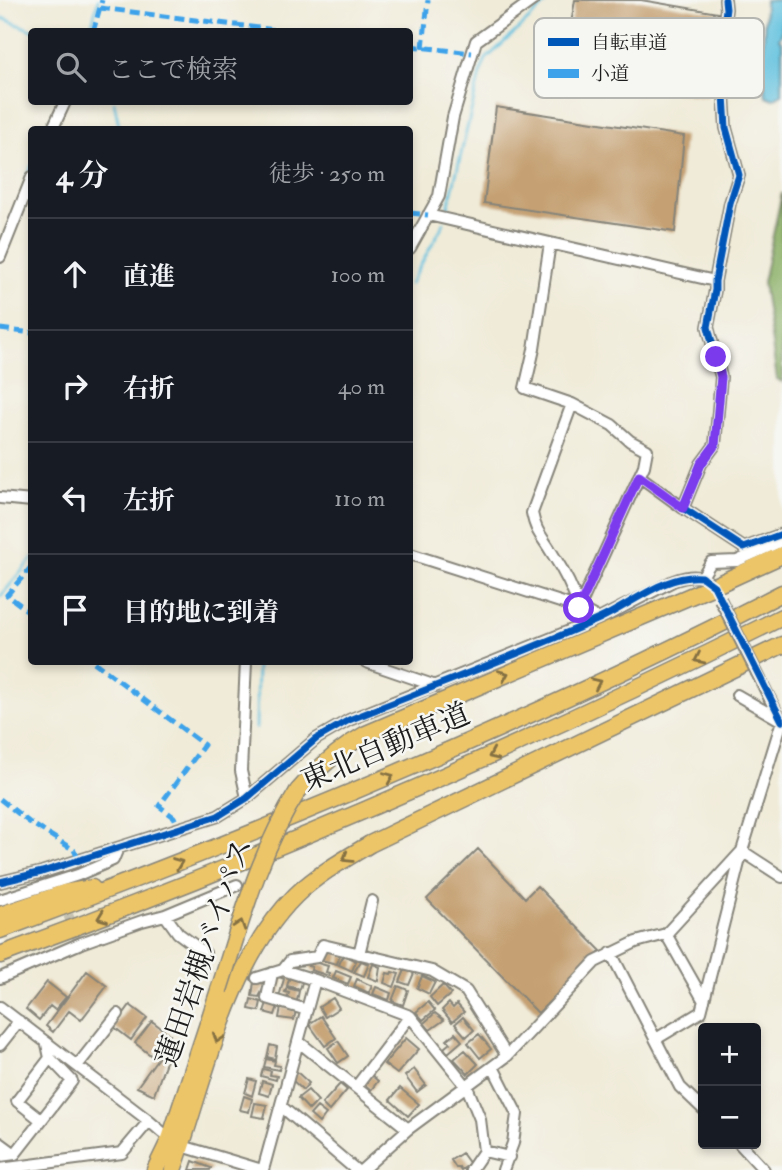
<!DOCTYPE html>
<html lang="ja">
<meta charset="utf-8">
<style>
body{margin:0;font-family:"IM FELL Double Pica","Noto Serif JP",serif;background:#20242c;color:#f1f3f6}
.controls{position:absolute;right:21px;bottom:21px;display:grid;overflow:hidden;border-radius:7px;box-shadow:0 4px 10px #0003}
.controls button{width:63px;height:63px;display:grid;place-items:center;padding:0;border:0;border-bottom:2px solid #363941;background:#171b24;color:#f1f3f6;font:35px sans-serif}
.stop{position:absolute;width:21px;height:21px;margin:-16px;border:5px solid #7c3aed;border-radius:50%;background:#fff}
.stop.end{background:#7c3aed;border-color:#fff;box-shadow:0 2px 7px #0008}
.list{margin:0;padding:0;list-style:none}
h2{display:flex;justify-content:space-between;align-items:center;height:91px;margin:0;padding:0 28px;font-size:30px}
h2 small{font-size:23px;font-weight:400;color:#9ea1a6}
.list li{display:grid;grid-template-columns:46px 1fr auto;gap:21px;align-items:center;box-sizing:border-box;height:112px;padding:0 28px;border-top:2px solid #363941}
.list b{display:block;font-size:26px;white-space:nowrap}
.list em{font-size:23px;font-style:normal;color:#9ea1a6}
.icon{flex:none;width:38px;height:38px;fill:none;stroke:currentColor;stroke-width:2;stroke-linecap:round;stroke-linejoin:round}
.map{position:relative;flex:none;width:782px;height:1170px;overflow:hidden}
.search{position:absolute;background:#171b24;box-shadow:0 4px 10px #0003;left:28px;top:28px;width:385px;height:77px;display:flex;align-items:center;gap:18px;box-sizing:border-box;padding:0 24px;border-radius:7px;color:#9ea1a6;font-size:26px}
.panel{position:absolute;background:#171b24;box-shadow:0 4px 10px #0003;left:28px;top:126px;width:385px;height:539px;border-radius:7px}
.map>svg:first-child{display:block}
.forest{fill:#88ae64;stroke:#526540;stroke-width:2}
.water{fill:#61c1df;stroke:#3e6e7e;stroke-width:2}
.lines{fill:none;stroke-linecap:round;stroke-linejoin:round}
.stream{stroke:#61c1df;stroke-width:2.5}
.building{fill:#c5a072}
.minor-tunnel{stroke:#c6c2b2;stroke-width:10;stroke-dasharray:10 5;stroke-linecap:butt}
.minor-casing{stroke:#86847a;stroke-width:14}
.highway-casing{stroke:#86847a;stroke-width:19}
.minor{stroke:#fff;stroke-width:10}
.highway{stroke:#edc569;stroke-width:16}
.minor-bridge-casing{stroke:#86847a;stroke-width:14;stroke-linecap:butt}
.highway-bridge-casing{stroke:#86847a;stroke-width:19;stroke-linecap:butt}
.minor-bridge{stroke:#fff;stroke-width:10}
.highway-bridge{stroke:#edc569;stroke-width:16}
.quiet{stroke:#3da2ea;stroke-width:5;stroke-dasharray:10 5;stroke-linecap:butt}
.cycleway-casing{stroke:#f6f6f2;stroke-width:11}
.cycleway{stroke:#0057b8;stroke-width:7}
.oneway{stroke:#847042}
.route{stroke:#7c3aed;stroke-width:9}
.labels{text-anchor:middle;stroke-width:5;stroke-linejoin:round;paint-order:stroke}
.street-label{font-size:30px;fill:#1c1c1c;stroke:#f6f6f2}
.key{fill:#f6f6f2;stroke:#b5b5b2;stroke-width:2}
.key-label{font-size:19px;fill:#1c1c1c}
</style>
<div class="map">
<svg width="782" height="1170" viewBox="0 0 782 1170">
<rect width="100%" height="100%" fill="#f6f6f2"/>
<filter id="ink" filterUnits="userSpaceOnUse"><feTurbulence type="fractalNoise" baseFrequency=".0143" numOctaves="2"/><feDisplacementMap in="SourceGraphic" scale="14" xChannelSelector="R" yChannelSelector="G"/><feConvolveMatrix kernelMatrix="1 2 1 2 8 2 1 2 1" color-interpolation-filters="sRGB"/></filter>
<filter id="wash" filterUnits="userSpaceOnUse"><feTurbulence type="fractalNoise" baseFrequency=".00686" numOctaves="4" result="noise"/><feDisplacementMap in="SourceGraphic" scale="28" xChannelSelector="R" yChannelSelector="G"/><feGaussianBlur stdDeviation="1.57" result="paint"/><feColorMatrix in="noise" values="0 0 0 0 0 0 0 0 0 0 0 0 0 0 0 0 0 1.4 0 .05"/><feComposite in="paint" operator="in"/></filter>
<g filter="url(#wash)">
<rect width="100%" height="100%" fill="#f0ebd8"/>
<path class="forest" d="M782 193V382L777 379 763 282Z"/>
<path class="water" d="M765 0H782V32L779 39 782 42V94L773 99 766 96 763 75Z"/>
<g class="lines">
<path class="stream" d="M0 17 36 32
M90 32 98 0
M114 102 120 130
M46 130 55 110
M27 176 32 165
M446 217 480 74 486 59 550 0
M410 284 444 223
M0 597 32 559
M256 728 257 662"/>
</g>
<g id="blocks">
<path class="building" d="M575 0H641L718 13 707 97 562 76Z
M496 107 684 136 675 232 484 203Z
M478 849 525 898 537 886 601 951 538 1013 427 899Z
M326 950 340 954 337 964 321 960Z
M343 955 356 961 352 971 339 965Z
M361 961 369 964 364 976 354 972Z
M314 962 328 966 326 972 329 973V976L311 970 312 967 308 966 309 963 313 964Z
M373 964 380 967 378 981 368 977Z
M405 970 414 973 409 985 400 982Z
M87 971 107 986 81 1020 69 1011 53 1032 46 1026Z
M336 971 351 977 348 984 333 978Z
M392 972 399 974 394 987 384 983 387 973 391 974Z
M277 976 284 979 279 997 272 995Z
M290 976 303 979 300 989 287 986Z
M422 976 435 982 429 994 417 988Z
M357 979 372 986 369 993 354 986Z
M47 982 66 997 55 1010 50 1006 39 1020 26 1009Z
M254 982 266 984 265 990 263 989 259 997 252 996Z
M443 985 451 994 437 1006 430 997Z
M398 986 408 990 403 1005 392 1001Z
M376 987 391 993 389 1000 373 994Z
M287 988 299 991 297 1001 287 999 289 993 285 992Z
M333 998 339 1008 325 1017 319 1007Z
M251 999 261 1002 259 1011 249 1009Z
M428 1002 435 1010 423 1020 416 1012Z
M267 1003 278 1006 275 1015 264 1012Z
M449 1003 453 1008 457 1004 464 1012 452 1022 442 1010Z
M130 1005 147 1018 131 1040 114 1027Z
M281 1007 296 1010 294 1020 279 1018Z
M435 1013 444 1020 430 1030 424 1023Z
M321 1016 336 1038 325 1046 309 1024Z
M463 1017 474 1030 466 1037 455 1024Z
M152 1021 170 1035 153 1057 135 1043Z
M455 1033 462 1041 448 1053 444 1048 450 1043 447 1040Z
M479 1034 491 1049 480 1058 468 1043Z
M406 1038 419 1049 397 1074 384 1064Z
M338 1041 348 1056 338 1063 328 1048Z
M270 1045 277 1047 275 1059 267 1057Z
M465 1050 478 1064 468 1074 454 1059Z
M160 1055 167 1059 154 1095 137 1087Z
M266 1059 275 1061 274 1065 280 1066 279 1070 264 1067Z
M263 1069 271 1071 270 1075 277 1076 276 1080 261 1076Z
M414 1069 426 1085 417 1092 405 1076Z
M297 1072 309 1083 303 1090 291 1079Z
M371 1075 378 1081 371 1090 364 1084Z
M249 1079 256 1081 252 1096 245 1093Z
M262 1081 272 1084 269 1096 259 1093Z
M340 1084 347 1090 329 1111 322 1104Z
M400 1088 419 1104 408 1116 390 1100Z
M308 1090 318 1101 309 1110 298 1098Z
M244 1096 252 1099 249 1112 240 1110Z
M255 1103 267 1105 264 1118 252 1116Z
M317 1107 326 1114 319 1123 310 1115Z
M462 1153 470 1164 461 1170 459 1167 456 1168 451 1160Z
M193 1161 211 1168 210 1170H190Z"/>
</g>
</g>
<g filter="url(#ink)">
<use href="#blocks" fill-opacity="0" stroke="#86847a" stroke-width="2"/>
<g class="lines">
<path class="minor-tunnel" d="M63 901 77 938"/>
<g class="minor-casing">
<path id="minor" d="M725 0 726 9 721 44 726 128 739 175 730 203 715 281V290L708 327 721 377 715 445 701 464 683 508 744 548 782 534
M52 130 65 102
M428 215 715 281
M550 243 534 349 525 388 572 404 532 513C536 533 542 536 552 553 563 570 573 588 579 608
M410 248 439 196 453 117 476 41 533 0
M0 257 32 177
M572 404 612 425 630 441 647 450 644 466 579 608
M639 476 683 508
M0 498 32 501
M410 554 579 608 599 619
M702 577 711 562 737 561 782 541
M246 662 241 771 247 798
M366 662 436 686
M757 673 779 717
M742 851 782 877
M0 882 42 872 218 816 247 798 316 739 349 720 599 619 673 581C690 575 704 573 715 589
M0 900 78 875 113 860 118 848
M165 915 178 933 205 953
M666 934 704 1001
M611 953 680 1087 703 1109
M359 954 372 901
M283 970 315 980 410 1016 467 1087 480 1119 484 1151 471 1170
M272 973 267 998 307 1010
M0 978 81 943 142 921 165 915 237 885
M257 978 283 970 290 961 317 957 323 945 432 971 466 991 507 1056
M0 1007 149 1121 170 1139 182 1146 262 1170
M656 1039 701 1012 742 851 782 721 737 695
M299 1042 408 1129
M0 1045 19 1021
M77 1066 118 1014
M493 1067 517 1114 513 1143 503 1170
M356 1087 410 1016
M282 1107 356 1170
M41 1120 17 1101 50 1058
M0 1143 15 1154
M740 1144 764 1170
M484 1151 509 1157
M0 1156 15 1154 72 1081 50 1058 47 1044
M0 1169 122 1153 149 1121
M263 1170 315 980
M362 1170 408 1129 507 1056 595 962 636 942 666 934 742 851"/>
</g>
<g class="highway-casing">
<path id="highway" d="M298 791C318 768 339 749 366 734L714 586 782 555
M0 915 64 893 92 888
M0 930C266 832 529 723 782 593
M0 955C267 857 528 744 782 617
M155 1170 170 1139 219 990
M173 1170C205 1081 227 963 296 895 318 874 345 859 370 844L782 645"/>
</g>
<use href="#minor" class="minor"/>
<use href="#highway" class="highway"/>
<g class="minor-bridge-casing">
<path id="minor-bridge" d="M720 599 757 673"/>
</g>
<g class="highway-bridge-casing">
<path id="highway-bridge" d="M219 990C241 922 259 852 298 791"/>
</g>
<use href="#minor-bridge" class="minor-bridge"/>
<use href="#highway-bridge" class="highway-bridge"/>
<path class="quiet" d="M100 8 291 32
M93 32 102 0
M410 46 472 53
M423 48 428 0
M410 213 428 215
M0 329 32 333
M32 566 7 595 32 614
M94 662 204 745 159 806 174 817 180 830
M0 799 29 822 74 850 79 860"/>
<g class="cycleway-casing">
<path id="cycleway" d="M725 0 726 9 721 44 726 128 739 175 730 203 715 281V290L708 327 721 377 715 445 701 464 683 508 744 548 782 534
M0 882 42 872 218 816 247 798 316 739 349 720C433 687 517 655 599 619 631 605 666 573 702 577L714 586 782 721"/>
</g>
<use href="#cycleway" class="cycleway"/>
</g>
<defs><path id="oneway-chevron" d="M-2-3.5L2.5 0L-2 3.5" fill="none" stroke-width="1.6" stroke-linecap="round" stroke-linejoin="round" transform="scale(1.75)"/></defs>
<g class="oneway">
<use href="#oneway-chevron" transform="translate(699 659) rotate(154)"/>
<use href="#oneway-chevron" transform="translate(504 675) rotate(-23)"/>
<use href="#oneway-chevron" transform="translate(596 683) rotate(-25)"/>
<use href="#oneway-chevron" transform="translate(493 755) rotate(156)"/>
<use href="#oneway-chevron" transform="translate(389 777) rotate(-23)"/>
<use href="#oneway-chevron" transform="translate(347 858) rotate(148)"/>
<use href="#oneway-chevron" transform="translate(178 863) rotate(-21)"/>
<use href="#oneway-chevron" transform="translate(102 917) rotate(159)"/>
<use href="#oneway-chevron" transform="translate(240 925) rotate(-72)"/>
<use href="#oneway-chevron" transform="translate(218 1038) rotate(109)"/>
</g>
</g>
<g class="lines" filter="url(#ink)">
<path class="route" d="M579 608 639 476 683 508 701 464 715 445 721 377 716 357"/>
</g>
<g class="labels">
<g class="street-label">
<text transform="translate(385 747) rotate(-23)" y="10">東北自動車道</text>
<text transform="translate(204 952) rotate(-71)" y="10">蓮田岩槻バイパス</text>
</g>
</g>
<rect x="534" y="18" width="230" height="80" rx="10" class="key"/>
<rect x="548" y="38" width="31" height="8" fill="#0057b8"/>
<rect x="548" y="69" width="31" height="9" fill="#3da2ea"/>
<g class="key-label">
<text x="591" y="49">自転車道</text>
<text x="591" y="80">小道</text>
</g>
</svg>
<div class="controls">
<button>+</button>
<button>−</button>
</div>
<div class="stop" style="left:579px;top:608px"></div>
<div class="stop end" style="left:716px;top:357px"></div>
<div class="search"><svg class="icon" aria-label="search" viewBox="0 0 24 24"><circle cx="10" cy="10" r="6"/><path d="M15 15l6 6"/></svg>ここで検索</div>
<section class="panel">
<h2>4 分<small>徒歩 · 250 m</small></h2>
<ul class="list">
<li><svg class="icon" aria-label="ahead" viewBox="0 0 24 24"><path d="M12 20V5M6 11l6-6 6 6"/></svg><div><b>直進</b></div><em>100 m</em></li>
<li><svg class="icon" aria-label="right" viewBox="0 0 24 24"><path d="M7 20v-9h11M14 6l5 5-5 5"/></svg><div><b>右折</b></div><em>40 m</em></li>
<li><svg class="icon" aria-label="left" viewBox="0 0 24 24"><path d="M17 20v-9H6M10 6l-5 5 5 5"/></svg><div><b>左折</b></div><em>110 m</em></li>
<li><svg class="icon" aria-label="arrive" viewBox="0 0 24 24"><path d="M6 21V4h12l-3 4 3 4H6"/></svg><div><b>目的地に到着</b></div></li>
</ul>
</section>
</div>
